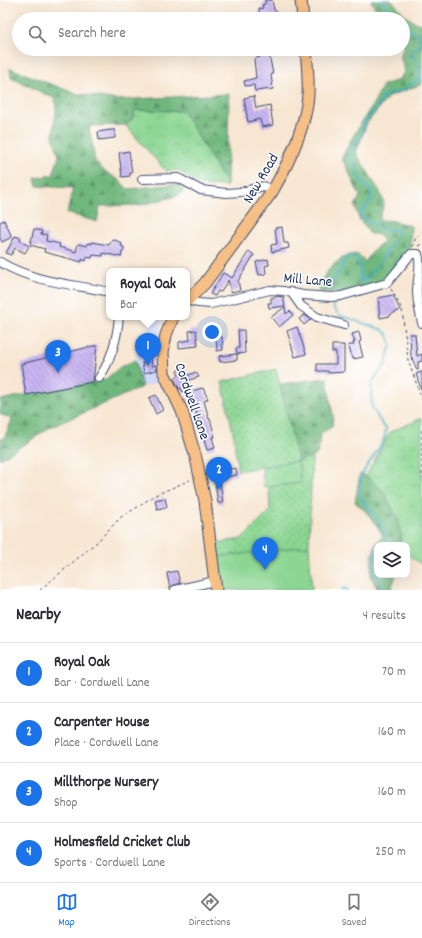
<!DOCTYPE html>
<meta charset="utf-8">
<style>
body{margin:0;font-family:Dekko,sans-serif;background:#f2f2f3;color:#2b2b33}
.controls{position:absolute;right:12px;bottom:12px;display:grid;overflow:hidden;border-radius:8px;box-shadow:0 4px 16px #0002}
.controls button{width:36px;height:36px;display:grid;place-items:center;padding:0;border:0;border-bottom:1px solid #e1e1e2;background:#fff;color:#2b2b33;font:20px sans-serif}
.you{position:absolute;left:212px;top:332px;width:14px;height:14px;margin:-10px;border:3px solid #fff;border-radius:50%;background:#1a73e8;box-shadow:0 0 0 6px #1a73e833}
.badge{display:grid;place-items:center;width:26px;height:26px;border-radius:50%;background:#1a73e8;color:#fff;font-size:13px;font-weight:700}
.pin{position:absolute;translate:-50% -33px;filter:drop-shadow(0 1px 2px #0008)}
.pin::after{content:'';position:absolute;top:21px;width:14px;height:12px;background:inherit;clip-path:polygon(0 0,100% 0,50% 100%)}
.popup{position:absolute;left:106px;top:268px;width:84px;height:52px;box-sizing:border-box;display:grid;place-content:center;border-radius:8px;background:#fff;filter:drop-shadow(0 1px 3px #0005);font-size:13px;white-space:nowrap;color:#7c7c81}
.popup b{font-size:15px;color:#2b2b33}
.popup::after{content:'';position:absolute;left:50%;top:100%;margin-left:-8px;border:8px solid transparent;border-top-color:#fff}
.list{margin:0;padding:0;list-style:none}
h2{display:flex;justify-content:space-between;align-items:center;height:52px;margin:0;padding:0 16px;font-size:17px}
h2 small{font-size:13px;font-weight:400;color:#7c7c81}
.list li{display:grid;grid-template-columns:26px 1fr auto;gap:12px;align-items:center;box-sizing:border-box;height:60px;padding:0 16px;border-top:1px solid #e1e1e2}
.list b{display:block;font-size:15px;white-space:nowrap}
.list p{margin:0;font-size:13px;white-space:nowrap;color:#7c7c81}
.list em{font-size:13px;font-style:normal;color:#7c7c81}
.icon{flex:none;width:22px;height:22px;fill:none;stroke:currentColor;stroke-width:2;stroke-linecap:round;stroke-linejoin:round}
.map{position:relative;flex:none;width:422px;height:590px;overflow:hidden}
.search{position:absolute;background:#fff;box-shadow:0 4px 16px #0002;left:12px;right:12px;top:12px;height:44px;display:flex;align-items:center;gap:10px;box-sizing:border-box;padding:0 14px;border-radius:22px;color:#7c7c81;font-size:15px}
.sheet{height:292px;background:#fff}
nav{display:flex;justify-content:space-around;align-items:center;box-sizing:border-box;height:56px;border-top:1px solid #e1e1e2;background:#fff;font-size:11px;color:#7c7c81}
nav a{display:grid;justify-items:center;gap:2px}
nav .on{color:#1a73e8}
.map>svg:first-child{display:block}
.built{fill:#d2d9f9}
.grass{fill:url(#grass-tufts);stroke:#538278}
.forest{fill:url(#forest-firs);stroke:#46736d}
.garden{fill:url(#garden-dots);stroke:#538278}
.pitch{fill:#8bd692;stroke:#538278}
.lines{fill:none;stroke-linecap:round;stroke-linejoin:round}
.stream{stroke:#42afc0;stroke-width:2}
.building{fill:url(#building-back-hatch)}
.minor-casing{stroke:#3c4a6f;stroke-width:10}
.major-casing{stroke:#3c4a6f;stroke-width:13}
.path{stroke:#3c4a6f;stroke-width:1;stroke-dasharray:3 3;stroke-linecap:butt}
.minor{stroke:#fff;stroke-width:8}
.major{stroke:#f5bf86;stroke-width:11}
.labels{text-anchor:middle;stroke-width:3;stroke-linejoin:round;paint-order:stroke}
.street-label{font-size:15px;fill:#1b2f5e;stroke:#fff}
</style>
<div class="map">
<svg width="422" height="590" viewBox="0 0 422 590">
<defs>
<pattern id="grass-tufts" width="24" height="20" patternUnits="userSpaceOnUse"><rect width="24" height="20" fill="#8bd692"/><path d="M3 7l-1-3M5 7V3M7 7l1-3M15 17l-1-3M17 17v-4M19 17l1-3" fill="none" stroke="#77b880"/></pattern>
<pattern id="forest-firs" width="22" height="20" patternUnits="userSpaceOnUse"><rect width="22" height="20" fill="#70b77c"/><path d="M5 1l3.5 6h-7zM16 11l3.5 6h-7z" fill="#5b9569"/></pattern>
<pattern id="garden-dots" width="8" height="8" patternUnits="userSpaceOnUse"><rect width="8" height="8" fill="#8bd692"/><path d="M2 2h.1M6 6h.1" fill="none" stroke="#77b880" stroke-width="1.8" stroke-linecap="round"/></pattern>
<pattern id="building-back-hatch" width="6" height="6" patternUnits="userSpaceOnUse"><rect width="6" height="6" fill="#c9b6f2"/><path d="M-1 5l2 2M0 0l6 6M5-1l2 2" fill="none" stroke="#a294c7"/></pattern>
</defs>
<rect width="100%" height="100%" fill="#fff"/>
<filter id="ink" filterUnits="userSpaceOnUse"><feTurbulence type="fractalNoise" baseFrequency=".025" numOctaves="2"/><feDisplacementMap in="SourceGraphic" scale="8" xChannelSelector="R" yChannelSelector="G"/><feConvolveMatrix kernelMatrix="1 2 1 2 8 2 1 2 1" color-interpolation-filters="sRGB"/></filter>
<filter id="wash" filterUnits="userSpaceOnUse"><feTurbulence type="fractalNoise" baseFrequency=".012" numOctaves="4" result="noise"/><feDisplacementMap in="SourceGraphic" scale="16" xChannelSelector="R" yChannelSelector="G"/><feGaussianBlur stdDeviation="0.9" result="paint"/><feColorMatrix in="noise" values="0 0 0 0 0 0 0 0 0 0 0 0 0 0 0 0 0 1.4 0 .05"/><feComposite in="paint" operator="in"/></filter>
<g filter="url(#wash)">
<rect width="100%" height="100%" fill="#f7e6d1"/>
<path class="built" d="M152 317H156L162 322 157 351 156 354 163 381 142 387 135 360Z"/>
<path class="grass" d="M135 110 183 111 227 184V186L200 185 178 170 166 171 125 125 132 119Z
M422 418V565L407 554V545H402L399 522 384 492 366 476 390 432Z"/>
<path class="forest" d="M371 0H392C399 9 410 23 422 24V84L388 97 367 123 356 153 380 192 384 203 379 220 394 221 411 226 410 247 385 281 341 294 334 291 319 292C318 278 336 259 350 255 352 254 356 254 359 255L365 262 374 250 383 241 378 234H370L359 219 355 206 360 196 342 158C353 132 371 111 383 85L399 80 405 71 400 56 403 49V19C379 19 382 21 371 0Z
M10 68 74 93 117 100 229 94 227 184 183 111 135 110 132 119 125 125 89 126 95 161 104 171 119 180 128 189 179 184 184 191 180 195 141 205 100 206 97 222 67 213 73 188 37 186 35 178 53 175 59 156 53 136 56 110 55 99 11 77Z
M135 360 142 387 49 428 25 444 0 459V440L5 437 12 419 0 414V400L106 379 120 367Z
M327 378 333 416 332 427 321 433 317 454 310 459 298 461 280 384Z
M360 474 366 476 384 492 399 522 402 545H377V575H396L391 590H378L371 576 372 559 375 545 383 536C376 522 367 512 355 502Z"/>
<path class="garden" d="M276 369 298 461 312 457 309 546 217 557 216 543 242 539 270 511 269 487 301 482 298 461 238 471 235 450 234 437 222 382Z"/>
<path class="pitch" d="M298 461 301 483 264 487 262 467Z
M309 546 312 590H220L217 557Z"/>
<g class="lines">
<path class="stream" d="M381 0 398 19
M403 24 409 31 417 33 420 40 418 49 411 50C414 59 420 68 421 77
M330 294V286L347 257 353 256C362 264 360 269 360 280L363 282 380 262 397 236V230H385L360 217 361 213 371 199 372 190 363 184 353 164 350 153 353 144 361 137 365 121 377 108 384 95 402 91 421 77
M331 299 334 308 339 315 383 330 388 335 391 344 385 365 372 382 371 392 372 407 383 426 386 427C387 453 353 465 361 498 362 502 368 506 371 510 378 519 384 528 387 540L385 545
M377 549C368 565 380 575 381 590
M342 590 344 588 348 590"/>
</g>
<g id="blocks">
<path class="building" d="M265 0H272L274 10 280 15 266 18V16L260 17 259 9 263 8 262 5 265 4Z
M259 49H268L273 74 271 75 273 89 255 91 254 85 245 86 244 81 256 78 254 59 260 57Z
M254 96 256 108 270 105 273 125 262 127 260 119 248 122 244 98Z
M111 130H115V138L99 140 98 132Z
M129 151 132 173H130V176L122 177 119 153Z
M4 220 12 237 2 242 0 238V222Z
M282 227 284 243H288L289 248 272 252 271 245 277 244 275 228Z
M34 229 42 231 41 234 47 235 46 241 60 244 59 247 76 252 78 244 87 246 88 243 92 244V242L109 245 110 244 112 239 122 243 121 246 124 247 123 252H122L121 257 103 253V256L93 255 92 258 87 257 86 261 82 259V262L44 252 45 249 30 245Z
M15 236 21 238 20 241 29 246 25 253 15 248 11 255 6 253Z
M249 251 254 255 238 281 240 290 231 292 228 280 221 292 218 291 215 296 210 294 223 273 232 278Z
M268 259 269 265 265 266 266 274 259 275 256 262Z
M393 295 400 310 390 315V316L380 318 378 298Z
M276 296 283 297 285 306 269 308 268 303H271V298L276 297Z
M285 307 286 314 290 311 293 315 279 327 271 317Z
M304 315 311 319 304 325 299 319Z
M297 327 306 354 295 357 287 331Z
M196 330 198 346 179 348V342L190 340 189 331Z
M238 330H244L245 353 237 354 236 348H239Z
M359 332 361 341 359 342 363 357 353 359 348 345H354L353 342H355L352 334Z
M410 334H415L417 356 422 354V361L418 362V370H417L411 356Z
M216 337H222L223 350 217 351Z
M97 345 93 382 26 395 21 364Z
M332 345H344V372L328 373V371H317V364H336V352H332Z
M237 354V360L220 362 219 356Z
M151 358 152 366 156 365 157 370 144 373 142 363 145 362V359Z
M184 367 188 375 196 372 199 377 186 381 189 389 183 392 181 388 179 389 174 378 179 375 177 371Z
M422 372V389H421L416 374Z
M203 388 208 399 204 401 209 419H210L215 437H212L215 448 207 450 192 398 189 399 187 392Z
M156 395 163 410 156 414 149 398Z
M236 468 237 475 225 477 224 470Z
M220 481 223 503H218L215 482Z
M165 498 167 507 157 509 155 500Z
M177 571 180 583 172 586 170 589 167 573Z"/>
</g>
</g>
<g filter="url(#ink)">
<use href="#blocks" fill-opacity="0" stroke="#3c4a6f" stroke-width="1"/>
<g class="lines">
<g class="minor-casing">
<path id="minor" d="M142 179 178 178 201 190 226 193 241 192 264 186 272 192
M0 262C32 282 73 284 109 292
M291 292 301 306 317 317 344 325
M187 300 198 303 211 304 270 290 283 291 303 295 331 297 341 296 387 283 411 254H418C422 266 417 279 417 291 417 302 420 313 422 323
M99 378C112 359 117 339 119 317
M175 590 215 581"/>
</g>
<g class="major-casing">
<path id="major" d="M301 0 303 19
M187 301 205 283 272 192C288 164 306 127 308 95 309 80 307 64 306 49
M173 317 166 335 163 352 164 373 182 411 196 458 205 501 216 590"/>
</g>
<path class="path" d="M418 246 422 244
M412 247 416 237 422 233
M391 289 402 309 408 360 422 399
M157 317 162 320
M422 430V479
M40 590 97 542 121 517 141 505 153 496 190 480"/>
<use href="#minor" class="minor"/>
<use href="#major" class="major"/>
</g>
</g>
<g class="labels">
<g class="street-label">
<text transform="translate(260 178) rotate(-59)" y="5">New Road</text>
<text transform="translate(308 279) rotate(5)" y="5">Mill Lane</text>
<text transform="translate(193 401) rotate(71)" y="5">Cordwell Lane</text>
</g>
</g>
</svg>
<div class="controls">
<button><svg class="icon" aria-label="layers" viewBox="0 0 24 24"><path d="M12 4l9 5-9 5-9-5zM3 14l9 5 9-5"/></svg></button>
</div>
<div class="you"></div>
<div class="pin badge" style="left:148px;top:366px">1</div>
<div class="popup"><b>Royal Oak</b>Bar</div>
<div class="pin badge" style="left:219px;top:490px">2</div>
<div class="pin badge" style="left:58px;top:373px">3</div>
<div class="pin badge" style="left:265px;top:570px">4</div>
<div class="search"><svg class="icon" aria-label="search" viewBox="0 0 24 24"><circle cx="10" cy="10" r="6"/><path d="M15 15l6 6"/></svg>Search here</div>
</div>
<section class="sheet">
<h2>Nearby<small>4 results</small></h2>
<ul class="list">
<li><span class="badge">1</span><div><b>Royal Oak</b><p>Bar · Cordwell Lane</p></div><em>70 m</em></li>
<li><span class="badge">2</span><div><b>Carpenter House</b><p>Place · Cordwell Lane</p></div><em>160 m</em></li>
<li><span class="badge">3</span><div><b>Millthorpe Nursery</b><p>Shop</p></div><em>160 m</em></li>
<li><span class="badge">4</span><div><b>Holmesfield Cricket Club</b><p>Sports · Cordwell Lane</p></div><em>250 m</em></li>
</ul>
</section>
<nav>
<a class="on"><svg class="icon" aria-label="map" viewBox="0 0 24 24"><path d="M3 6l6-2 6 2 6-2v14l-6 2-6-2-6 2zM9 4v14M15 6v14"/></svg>Map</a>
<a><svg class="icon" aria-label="directions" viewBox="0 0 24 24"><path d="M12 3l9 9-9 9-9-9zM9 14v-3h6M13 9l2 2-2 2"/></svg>Directions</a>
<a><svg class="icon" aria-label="saved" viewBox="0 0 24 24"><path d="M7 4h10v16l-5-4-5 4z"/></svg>Saved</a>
</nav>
